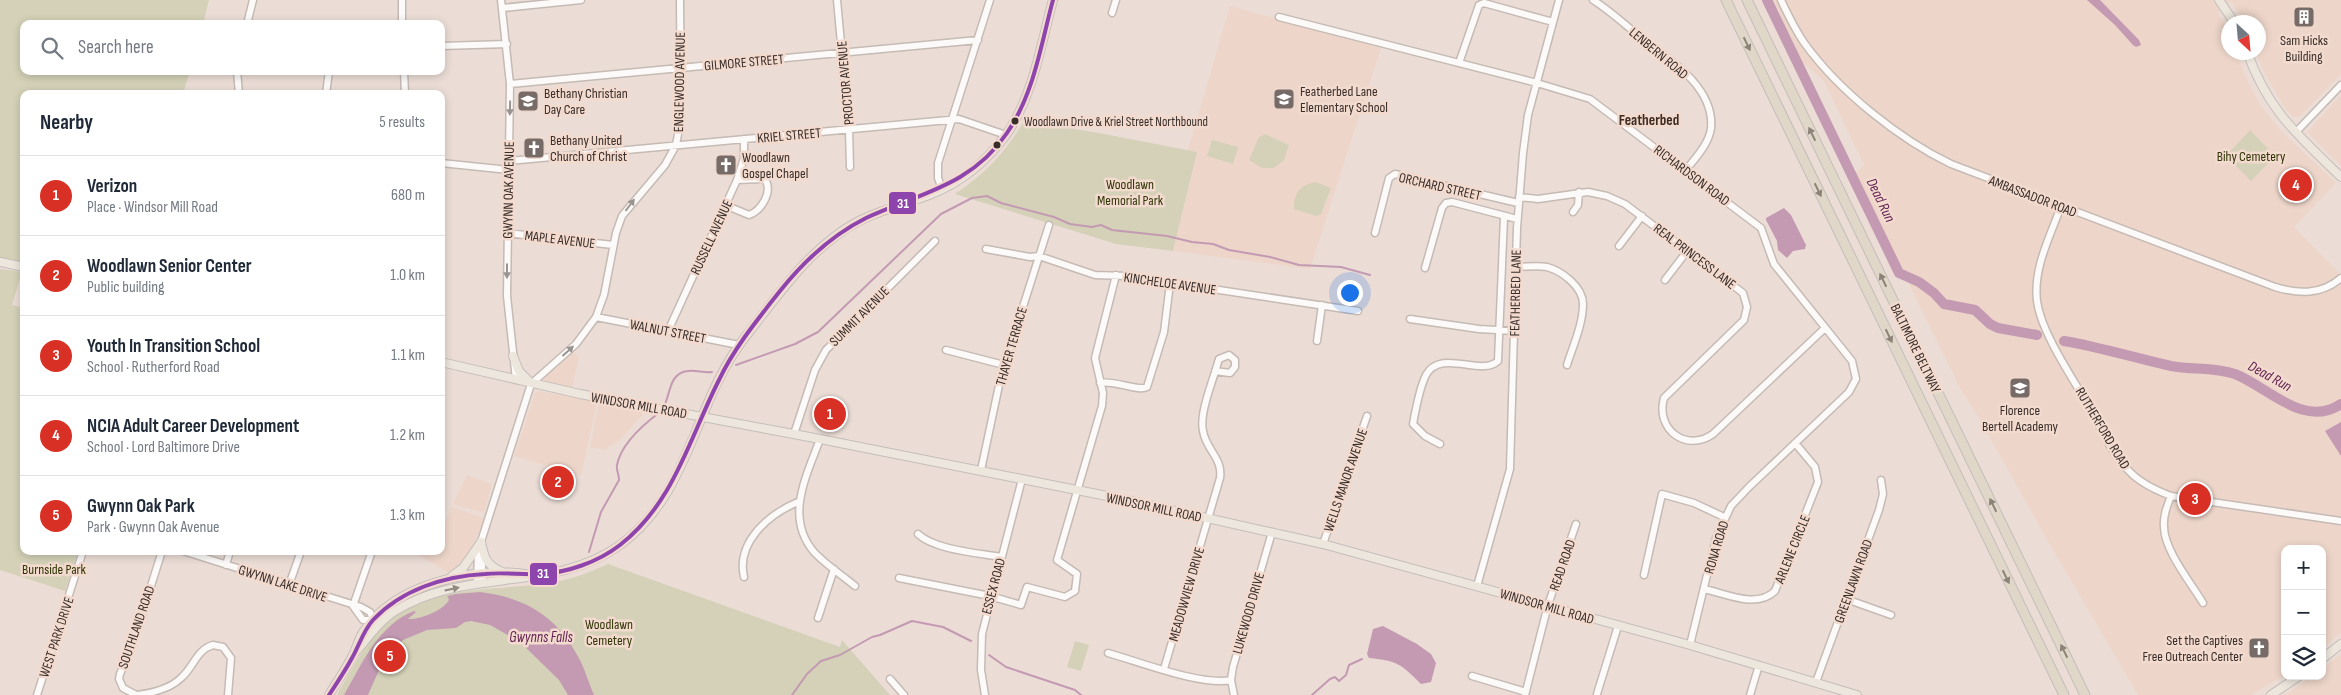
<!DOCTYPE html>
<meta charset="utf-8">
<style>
body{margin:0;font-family:"Sofia Sans Condensed",sans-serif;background:#f2f2f3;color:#1f2937}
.controls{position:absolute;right:15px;bottom:15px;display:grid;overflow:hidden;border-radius:10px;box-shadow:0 2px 8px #0003}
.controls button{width:45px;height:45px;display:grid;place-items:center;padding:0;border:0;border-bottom:1px solid #e0e1e3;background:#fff;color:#1f2937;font:25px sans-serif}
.compass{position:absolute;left:2221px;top:15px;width:45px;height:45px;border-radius:50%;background:#fff;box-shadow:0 2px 8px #0003;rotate:154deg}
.you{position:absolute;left:1349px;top:292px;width:18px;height:18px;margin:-12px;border:4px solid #fff;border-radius:50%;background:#1a73e8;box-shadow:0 0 0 8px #1a73e833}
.badge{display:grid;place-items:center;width:32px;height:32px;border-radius:50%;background:#d93025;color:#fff;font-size:16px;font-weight:700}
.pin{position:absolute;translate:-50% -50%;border:2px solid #fff;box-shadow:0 1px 5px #0006}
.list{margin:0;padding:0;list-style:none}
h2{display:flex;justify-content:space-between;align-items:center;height:65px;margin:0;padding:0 20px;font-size:21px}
h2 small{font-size:16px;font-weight:400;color:#747a83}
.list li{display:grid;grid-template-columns:32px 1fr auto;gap:15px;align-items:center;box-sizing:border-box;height:80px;padding:0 20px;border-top:1px solid #e0e1e3}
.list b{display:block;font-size:19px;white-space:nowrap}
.list p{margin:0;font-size:16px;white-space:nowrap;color:#747a83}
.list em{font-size:16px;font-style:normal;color:#747a83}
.icon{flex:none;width:28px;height:28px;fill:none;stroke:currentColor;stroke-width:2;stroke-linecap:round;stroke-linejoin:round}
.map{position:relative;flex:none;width:2341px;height:695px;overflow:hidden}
.search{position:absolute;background:#fff;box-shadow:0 2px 8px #0003;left:20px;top:20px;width:425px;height:55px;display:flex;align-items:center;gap:12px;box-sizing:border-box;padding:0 18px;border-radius:10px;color:#747a83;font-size:19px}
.panel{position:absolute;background:#fff;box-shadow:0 2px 8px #0003;left:20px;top:90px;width:425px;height:465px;border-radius:10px}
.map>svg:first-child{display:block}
.built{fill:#edd5c9}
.green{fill:#d4d1b8}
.water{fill:#c39ab2}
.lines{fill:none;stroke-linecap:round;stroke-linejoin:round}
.stream{stroke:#c39ab2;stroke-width:2}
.river{stroke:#c39ab2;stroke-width:10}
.minor-casing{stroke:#c5bab4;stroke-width:9}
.major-casing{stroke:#c4bdba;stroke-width:10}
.highway-casing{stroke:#c4bdba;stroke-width:11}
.minor{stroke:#fcfaf9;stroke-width:6}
.major{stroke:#ece6dc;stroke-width:8}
.highway{stroke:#e0d7c8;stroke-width:9}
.bus-1-casing{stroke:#f3dace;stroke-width:8}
.bus-1{stroke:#8e44ad;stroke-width:4}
.oneway{fill:#8c8278}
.oneway2{fill:#9a9491}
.oneway3{fill:#928a82}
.bus-dot{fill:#372d29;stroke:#f3dace;stroke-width:2}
.labels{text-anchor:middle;stroke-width:5;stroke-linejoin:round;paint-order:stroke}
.bus-label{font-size:13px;fill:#372d29;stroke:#f3dace;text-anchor:start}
.poi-label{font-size:14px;fill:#372d29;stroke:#f3dace;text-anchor:start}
.street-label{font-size:14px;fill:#372d29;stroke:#f3dace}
.park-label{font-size:14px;fill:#2f3505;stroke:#f3dace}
.neighbourhood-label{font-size:15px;font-weight:bold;fill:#3e2b22;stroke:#f3dace}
.water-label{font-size:15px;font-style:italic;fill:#612152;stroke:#f3dace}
.line-badge{stroke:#f3dace;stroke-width:2}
.badge-label{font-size:14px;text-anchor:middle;font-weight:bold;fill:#fff}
</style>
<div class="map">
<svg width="2341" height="695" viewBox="0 0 2341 695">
<rect width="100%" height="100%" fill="#ebddd6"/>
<path class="built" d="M1771 0H2341V74L2299 117H2293L2284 107 2263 70 2256 53 2258 52V22H2243L2231 1 2218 13 2228 32V52L2237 53 2245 76 2261 106 2280 130 2336 183 2294 227 2341 275V633L2322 648V549H2285V675L2251 695H2138L2046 538 1980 420 1961 390 1855 174 1864 165 1824 81 1801 61Z
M1230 6 1381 48 1310 269 1173 251 1197 152 1188 150Z
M2341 95V166L2307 132Z
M574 352 579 358 572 387 545 382 544 378Z
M539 391 597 402 581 476 514 456 535 393Z
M599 402 643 411 644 413 621 439 604 450 590 447Z
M467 475 492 484 484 513 453 504Z
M452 507 484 518 473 547 457 568 449 573 418 555 420 551H441V531Z
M2341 654V695H2286L2312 676H2322V669Z"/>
<path class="green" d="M0 0H209L203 24H24V71H190L183 94H24V264L0 260Z
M1024 121 1099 133 1197 152 1173 251 1116 244 955 194C984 175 1006 152 1024 121Z
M2250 130 2275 156 2251 181 2226 156Z
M1265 134 1289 145 1284 160 1274 168H1262L1249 160 1259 137Z
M1212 140 1238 147 1233 164 1207 156Z
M1316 182 1331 188 1321 214 1316 216 1294 209C1294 192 1300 185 1316 182Z
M0 269 22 272 12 305 24 308V345L20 357 24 348V551H78L65 591 0 570Z
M608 564 840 647 842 640 890 695H337C351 670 367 639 390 621 436 583 499 592 554 582 573 579 590 572 608 564Z
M1075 641 1089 645 1081 671 1067 667Z"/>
<path class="water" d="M2087 0H2100L2139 40 2141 45 2136 47 2133 45 2115 25Z
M1784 208 1791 215 1806 245 1805 249 1793 251 1787 258 1778 250 1777 241 1766 220V218Z
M2341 422V456L2325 431Z
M480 592C528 598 559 618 581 662 586 673 589 684 594 695H568L559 680 520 642 490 625 471 621 465 622 456 628 427 630 403 640 391 650 383 661 368 695H344C362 664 378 625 414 611L416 612 408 619C420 620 444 610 449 600L447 596 456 594Z
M1383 626 1417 644 1431 654 1436 663 1431 682 1421 684C1401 664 1398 661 1369 658L1367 654 1373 629Z"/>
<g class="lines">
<path class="stream" d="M736 365 795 344 818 332 941 214 972 198 987 196 1001 203 1054 217 1070 224 1092 227 1101 225 1112 230 1167 236 1192 242 1213 244 1229 250 1270 257 1299 265 1341 267 1370 275
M663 408C671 395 668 373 688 371 696 370 704 373 712 372
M589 552 601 512 619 480C619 474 616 470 617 465 621 444 644 424 660 412
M989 655 1006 667 1075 690 1081 695
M792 695 807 674 821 661 840 655 872 637 880 635 912 621 943 627 971 641
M1312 695 1330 679 1335 677 1339 681 1346 675 1349 665 1362 659"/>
<path class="river" d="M1767 0 1899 273 1919 282 1934 293 1944 304 1975 310 1990 324 1998 328 2037 335
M2064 341C2100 347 2135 358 2171 366 2192 370 2214 367 2235 374 2268 387 2304 429 2341 404"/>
<g class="minor-casing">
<path id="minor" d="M402 0V24
M501 0 510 84 507 296 516 380
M837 0 849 130 850 167
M1593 0C1609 10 1623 23 1638 35 1666 57 1715 86 1711 128 1709 144 1696 157 1686 170
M1781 0C1788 15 1795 30 1805 44 1839 91 1899 139 1951 164L2275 287C2299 294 2321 295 2341 278
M502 8 581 0
M1112 13 1116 0
M1279 17 1537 83 1590 99 1761 228 1774 264 1852 361 1856 379 1849 392 1749 487 1731 506 1716 538 1690 645
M247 24 253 0
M441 46 507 44
M1459 63 1479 5 1484 3 1553 22
M237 71 239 94
M404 71 405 94
M510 84 978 40
M326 94 329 71
M2296 132 2341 85
M509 161 959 119 1006 135
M441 163 509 170
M942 189 938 178V163L990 0
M1519 197 1538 199 1588 192 1607 196 1625 204 1743 293 1747 307 1744 320 1664 398C1655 429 1686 453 1713 434L1825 328
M725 205 749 215C761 211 772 193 766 181L762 179 737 180
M2061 206C2050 237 2033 268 2037 301 2041 333 2074 380 2091 410 2102 430 2112 455 2129 471 2140 483 2155 490 2171 496L2341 521
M1573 212 1578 205 1579 192
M507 233 613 245
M1375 233 1389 178 1395 174 1518 203
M1619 246 1642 216
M986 249 1030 257 1039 256 1095 275 1127 276 1358 311
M1516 267C1526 267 1537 265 1547 267 1562 271 1583 287 1583 304 1583 324 1573 346 1567 365
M1425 268 1442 208 1446 203 1452 202 1517 219
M1665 280 1688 250
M596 317 739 345
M1410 319 1479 329 1514 331
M668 331 737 180 744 158V139
M1317 341 1322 305
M946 350 1004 365
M1100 383C1115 380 1139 392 1147 387L1164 332 1170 283
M794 434 815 370 826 350 935 241
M820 439C807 475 784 517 814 552 826 565 842 575 855 586
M1440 444 1425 436 1413 424C1416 408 1419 389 1426 375 1441 348 1481 377 1498 361L1504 217
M981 470 1001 376 1049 225
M2171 496C2167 506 2163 516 2164 527 2164 550 2191 583 2203 603
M918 534C935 550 978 553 1001 557
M1323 544 1367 416
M481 550 483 583
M183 551 361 607 370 612 375 623
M226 565 230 551
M1644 575 1662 494 1694 503 1724 517
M744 577C736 542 769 514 798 502
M899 578 990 596 1021 605 1027 587 1065 597 1075 591 1077 574 1057 560 1102 406 1103 393 1095 358 1116 275
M477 584 478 551 531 384 576 344 596 317 604 295 616 233 622 216 665 165 676 145 681 118 680 0
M289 585 301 551
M1477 586 1510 469 1517 228 1523 153 1528 115 1559 0
M1704 589C1727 594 1756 609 1775 591L1818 482 1815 467 1795 443
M1846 599 1891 615
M353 606 372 551
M353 606 363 620H373
M818 618 834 569
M1108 653C1140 662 1201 686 1231 680
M1164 669 1220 478C1223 458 1206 450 1203 431 1199 413 1213 381 1218 362L1219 359 1229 355 1235 360V367L1230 373 1215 371
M1472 676 1526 692
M890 679 904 695
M1816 682 1879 510 1883 494 1881 480
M1597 694 1618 626
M37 695 83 551
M136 695 123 688 119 679 120 674 132 646 162 551
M137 695C152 693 170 689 181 678 194 667 196 650 213 645L223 647 231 658 228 695
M985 695 981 670 982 634 1022 479
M1234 695 1231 680 1233 667 1272 532
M1525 695 1548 605 1576 524
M1750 695 1759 665"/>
</g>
<g class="major-casing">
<path id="major" d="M2219 0 2234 22
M2247 52C2269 112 2297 134 2341 177
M0 262 24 267
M513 356 519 371 531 383
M441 362 580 394 820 439 1122 499 1323 544 1690 645 1857 695
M481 542C484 557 486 565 502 572
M452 576 463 568 481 542
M353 655C366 640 378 622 395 611 464 567 554 593 620 545 675 505 689 441 717 383 726 364 739 344 753 327 783 288 813 246 857 222 880 210 906 204 929 195 960 183 986 162 1006 135 1033 97 1041 44 1053 0
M2322 659 2341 644
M329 695C337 682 346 669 353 655 357 647 359 638 364 631 395 584 472 567 525 574
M2271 695 2299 676"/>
</g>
<g class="highway-casing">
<path id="highway" d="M1726 0 2064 695
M1747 0 2085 695"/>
</g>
<use href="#minor" class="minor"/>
<use href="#major" class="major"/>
<use href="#highway" class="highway"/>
<g class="bus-1-casing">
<path id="bus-1" d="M329 695C337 683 345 671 352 658 359 646 363 631 373 620 401 590 444 576 485 574 503 572 521 575 539 574 567 573 598 562 620 545 674 503 689 439 719 380 734 348 758 319 780 291 804 261 832 235 866 218 920 193 971 186 1007 133 1034 94 1041 44 1053 0"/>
</g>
<use href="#bus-1" class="bus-1"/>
</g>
<defs><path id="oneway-solid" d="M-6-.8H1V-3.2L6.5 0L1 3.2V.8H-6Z" transform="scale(1.25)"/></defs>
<g class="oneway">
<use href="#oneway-solid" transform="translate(1747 44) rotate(64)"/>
<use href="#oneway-solid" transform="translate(1812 134) rotate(-116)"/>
<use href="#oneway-solid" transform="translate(1818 190) rotate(64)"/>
<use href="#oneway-solid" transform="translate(1883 280) rotate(-116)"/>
<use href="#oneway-solid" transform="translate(1889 336) rotate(64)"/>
<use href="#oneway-solid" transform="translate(1993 505) rotate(-116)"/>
<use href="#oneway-solid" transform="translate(2006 577) rotate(64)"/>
<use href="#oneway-solid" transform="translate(2064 651) rotate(-116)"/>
</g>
<g class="oneway2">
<use href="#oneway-solid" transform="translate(510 108) rotate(91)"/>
<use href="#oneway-solid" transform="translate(630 205) rotate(-53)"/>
<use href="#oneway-solid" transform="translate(507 271) rotate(90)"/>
<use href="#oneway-solid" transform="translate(568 351) rotate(-42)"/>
</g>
<use class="oneway3" href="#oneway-solid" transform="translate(452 589) rotate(-12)"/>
<defs>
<g id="building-square" transform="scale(1.125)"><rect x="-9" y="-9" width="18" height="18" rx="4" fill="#766b66" stroke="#f3dace"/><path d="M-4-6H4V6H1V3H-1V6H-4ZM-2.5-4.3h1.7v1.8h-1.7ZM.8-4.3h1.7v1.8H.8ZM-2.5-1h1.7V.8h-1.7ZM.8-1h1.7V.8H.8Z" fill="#fff"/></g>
<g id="school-square" transform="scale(1.125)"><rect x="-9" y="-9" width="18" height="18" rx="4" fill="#766b66" stroke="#f3dace"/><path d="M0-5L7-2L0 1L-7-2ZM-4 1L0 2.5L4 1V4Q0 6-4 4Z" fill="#fff"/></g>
<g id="church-square" transform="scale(1.125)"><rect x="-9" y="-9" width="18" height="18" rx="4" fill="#766b66" stroke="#f3dace"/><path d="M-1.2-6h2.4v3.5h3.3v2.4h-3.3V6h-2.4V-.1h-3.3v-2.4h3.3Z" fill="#fff"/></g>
</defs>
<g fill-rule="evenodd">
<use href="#building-square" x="2304" y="17"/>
<use href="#school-square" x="1284" y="99"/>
<use href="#school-square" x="528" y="101"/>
<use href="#church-square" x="534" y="148"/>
<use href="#church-square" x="726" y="165"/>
<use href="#school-square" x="2020" y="388"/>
<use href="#church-square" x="2259" y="648"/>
</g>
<g class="bus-dot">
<circle cx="1015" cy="121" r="4.5"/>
<circle cx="997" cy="145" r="4.5"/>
</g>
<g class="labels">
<g class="bus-label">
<text x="1024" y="126">Woodlawn Drive &amp; Kriel Street Northbound</text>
</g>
<g class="poi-label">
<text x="2304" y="45" text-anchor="middle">Sam Hicks<tspan x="2304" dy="16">Building</tspan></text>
<text x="1300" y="96">Featherbed Lane<tspan x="1300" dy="16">Elementary School</tspan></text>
<text x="544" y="98">Bethany Christian<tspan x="544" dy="16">Day Care</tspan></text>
<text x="550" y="145">Bethany United<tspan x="550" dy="16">Church of Christ</tspan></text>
<text x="742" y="162">Woodlawn<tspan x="742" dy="16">Gospel Chapel</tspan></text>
<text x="2020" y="415" text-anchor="middle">Florence<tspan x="2020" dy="16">Bertell Academy</tspan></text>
<text x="2243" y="645" text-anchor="end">Set the Captives<tspan x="2243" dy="16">Free Outreach Center</tspan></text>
</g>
<g class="street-label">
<text transform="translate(1659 53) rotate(40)" y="5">LENBERN ROAD</text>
<text transform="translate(744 62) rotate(-5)" y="5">GILMORE STREET</text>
<text transform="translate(679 82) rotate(-89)" y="5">ENGLEWOOD AVENUE</text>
<text transform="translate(845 83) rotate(-95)" y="5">PROCTOR AVENUE</text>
<text transform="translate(789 135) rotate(-5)" y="5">KRIEL STREET</text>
<text transform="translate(1692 175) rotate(37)" y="5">RICHARDSON ROAD</text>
<text transform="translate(1440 186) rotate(13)" y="5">ORCHARD STREET</text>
<text transform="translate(508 190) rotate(-89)" y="5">GWYNN OAK AVENUE</text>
<text transform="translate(2033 196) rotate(21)" y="5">AMBASSADOR ROAD</text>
<text transform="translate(711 237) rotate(-65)" y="5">RUSSELL AVENUE</text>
<text transform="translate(560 239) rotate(7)" y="5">MAPLE AVENUE</text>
<text transform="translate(1695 256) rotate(37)" y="5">REAL PRINCESS LANE</text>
<text transform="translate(1170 283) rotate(8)" y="5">KINCHELOE AVENUE</text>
<text transform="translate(1515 293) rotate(-89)" y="5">FEATHERBED LANE</text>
<text transform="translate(859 316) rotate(-45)" y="5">SUMMIT AVENUE</text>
<text transform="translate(668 331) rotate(11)" y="5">WALNUT STREET</text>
<text transform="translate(1011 346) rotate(-74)" y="5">THAYER TERRACE</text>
<text transform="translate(1916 348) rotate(64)" y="5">BALTIMORE BELTWAY</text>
<text transform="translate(639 405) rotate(10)" y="5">WINDSOR MILL ROAD</text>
<text transform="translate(2103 428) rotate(59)" y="5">RUTHERFORD ROAD</text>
<text transform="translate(1345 480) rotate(-71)" y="5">WELLS MANOR AVENUE</text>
<text transform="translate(1154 507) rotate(12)" y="5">WINDSOR MILL ROAD</text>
<text transform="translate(1716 547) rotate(-73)" y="5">RONA ROAD</text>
<text transform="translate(1792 549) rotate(-68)" y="5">ARLENE CIRCLE</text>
<text transform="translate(1562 565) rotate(-71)" y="5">READ ROAD</text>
<text transform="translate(1853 581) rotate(-70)" y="5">GREENLAWN ROAD</text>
<text transform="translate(283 583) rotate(18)" y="5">GWYNN LAKE DRIVE</text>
<text transform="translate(993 586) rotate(-75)" y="5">ESSEX ROAD</text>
<text transform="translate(1186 594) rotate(-74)" y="5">MEADOWVIEW DRIVE</text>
<text transform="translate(1547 606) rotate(16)" y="5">WINDSOR MILL ROAD</text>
<text transform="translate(1248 613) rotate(-74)" y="5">LUKEWOOD DRIVE</text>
<text transform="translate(136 627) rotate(-71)" y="5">SOUTHLAND ROAD</text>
<text transform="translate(56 637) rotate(-72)" y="5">WEST PARK DRIVE</text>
</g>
<g class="park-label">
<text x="2251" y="161">Bihy Cemetery</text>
<text x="1130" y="189">Woodlawn<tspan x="1130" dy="16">Memorial Park</tspan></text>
<text x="54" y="574">Burnside Park</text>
<text x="609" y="629">Woodlawn<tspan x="609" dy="16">Cemetery</tspan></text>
</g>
<g class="neighbourhood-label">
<text x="1649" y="125">Featherbed</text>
</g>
<g class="water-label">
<text transform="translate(1881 200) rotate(64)" y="5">Dead Run</text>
<text transform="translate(2270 376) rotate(29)" y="5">Dead Run</text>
<text x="541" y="642">Gwynns Falls</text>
</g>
</g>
<g class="line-badge">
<rect x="888" y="191" width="29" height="24" rx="5" fill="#8e44ad"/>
<rect x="529" y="562" width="29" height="24" rx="5" fill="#8e44ad"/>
</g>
<g class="badge-label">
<text x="903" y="208">31</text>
<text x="543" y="578">31</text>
</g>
</svg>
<div class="controls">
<button>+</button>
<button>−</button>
<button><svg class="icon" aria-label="layers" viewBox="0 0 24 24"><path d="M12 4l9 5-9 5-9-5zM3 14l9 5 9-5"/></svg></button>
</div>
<svg class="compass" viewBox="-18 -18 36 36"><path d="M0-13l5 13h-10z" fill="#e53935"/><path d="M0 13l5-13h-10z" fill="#747a83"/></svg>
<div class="you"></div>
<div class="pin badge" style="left:830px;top:414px">1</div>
<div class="pin badge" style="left:558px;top:482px">2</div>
<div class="pin badge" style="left:2195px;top:499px">3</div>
<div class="pin badge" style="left:2296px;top:185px">4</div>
<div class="pin badge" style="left:390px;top:656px">5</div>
<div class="search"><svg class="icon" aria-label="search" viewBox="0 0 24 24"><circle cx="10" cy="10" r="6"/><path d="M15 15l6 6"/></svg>Search here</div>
<section class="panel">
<h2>Nearby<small>5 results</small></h2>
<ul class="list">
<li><span class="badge">1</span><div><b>Verizon</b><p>Place · Windsor Mill Road</p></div><em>680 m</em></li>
<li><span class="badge">2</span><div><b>Woodlawn Senior Center</b><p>Public building</p></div><em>1.0 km</em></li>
<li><span class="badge">3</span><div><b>Youth In Transition School</b><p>School · Rutherford Road</p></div><em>1.1 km</em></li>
<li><span class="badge">4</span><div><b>NCIA Adult Career Development</b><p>School · Lord Baltimore Drive</p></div><em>1.2 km</em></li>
<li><span class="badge">5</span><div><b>Gwynn Oak Park</b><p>Park · Gwynn Oak Avenue</p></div><em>1.3 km</em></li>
</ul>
</section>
</div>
